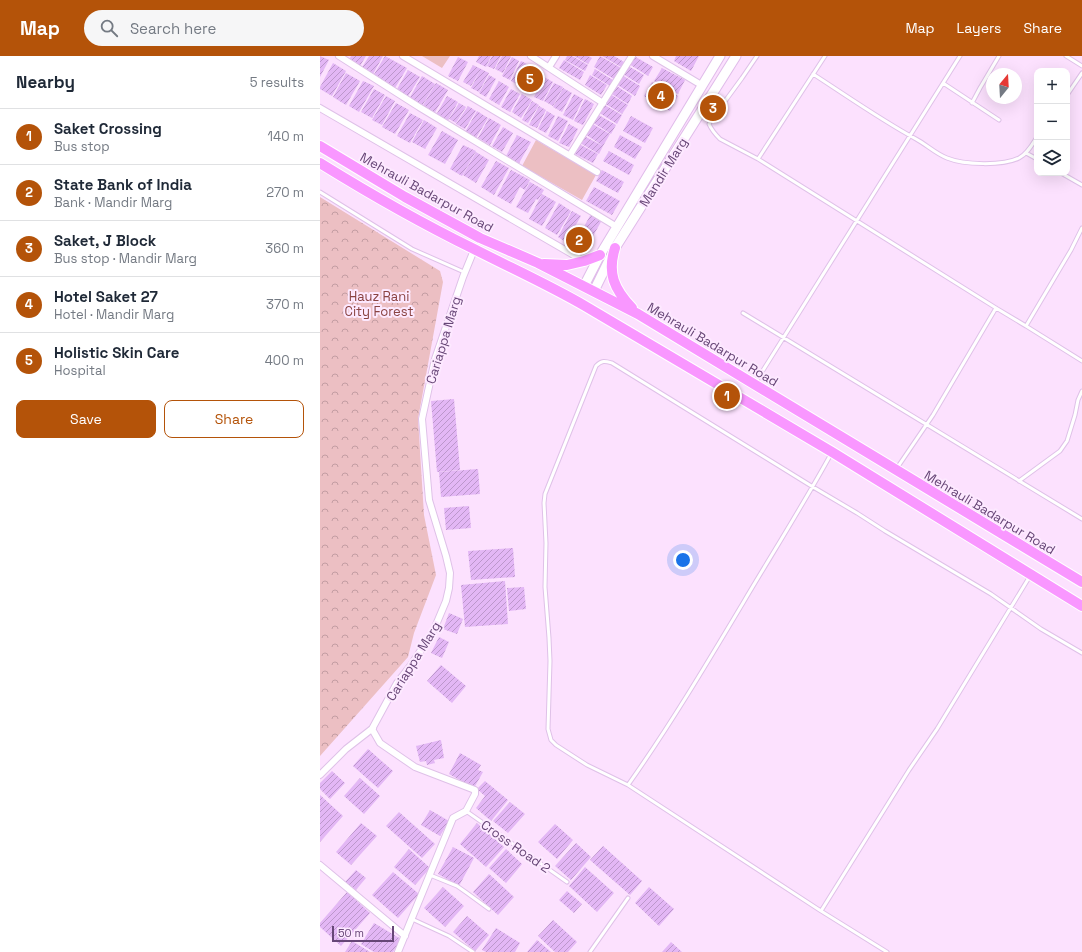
<!DOCTYPE html>
<meta charset="utf-8">
<style>
body{margin:0;font-family:"Space Grotesk",sans-serif;background:#f6f6f7;color:#1f2937}
.controls{position:absolute;right:12px;top:12px;display:grid;overflow:hidden;border-radius:8px;box-shadow:0 4px 16px #0002}
.controls button{width:36px;height:36px;display:grid;place-items:center;padding:0;border:0;border-bottom:1px solid #e0e1e3;background:#fff;color:#1f2937;font:20px sans-serif}
.compass{position:absolute;left:666px;top:12px;width:36px;height:36px;border-radius:50%;background:#fff;box-shadow:0 4px 16px #0002;rotate:18deg}
.scale{position:absolute;left:12px;bottom:10px;width:62px;box-sizing:border-box;padding-left:4px;border:2px solid #674677;border-top:0;font-size:11px;line-height:14px;white-space:nowrap;color:#674677;-webkit-text-stroke:3px #fde9ff;paint-order:stroke}
.you{position:absolute;left:363px;top:504px;width:14px;height:14px;margin:-10px;border:3px solid #fff;border-radius:50%;background:#1a73e8;box-shadow:0 0 0 6px #1a73e833}
.badge{display:grid;place-items:center;width:26px;height:26px;border-radius:50%;background:#b45309;color:#fff;font-size:13px;font-weight:700}
.pin{position:absolute;translate:-50% -50%;border:2px solid #fff;box-shadow:0 1px 4px #0006}
.list{margin:0;padding:0;list-style:none}
h2{display:flex;justify-content:space-between;align-items:center;height:52px;margin:0;padding:0 16px;font-size:17px}
h2 small{font-size:13px;font-weight:400;color:#747a83}
.list li{display:grid;grid-template-columns:26px 1fr auto;gap:12px;align-items:center;box-sizing:border-box;height:56px;padding:0 16px;border-top:1px solid #e0e1e3}
.list b{display:block;font-size:15px;white-space:nowrap}
.list p{margin:0;font-size:13px;white-space:nowrap;color:#747a83}
.list em{font-size:13px;font-style:normal;color:#747a83}
.actions{display:flex;gap:8px;padding:12px 16px}
.actions a{flex:1;padding:9px 0;border:1px solid #b45309;border-radius:8px;text-align:center;font-size:14px;color:#b45309}
.actions .main{background:#b45309;color:#fff}
.icon{flex:none;width:22px;height:22px;fill:none;stroke:currentColor;stroke-width:2;stroke-linecap:round;stroke-linejoin:round}
.map{position:relative;flex:none;width:762px;height:896px;overflow:hidden}
header{display:flex;align-items:center;gap:24px;box-sizing:border-box;height:56px;padding:0 20px;background:#b45309;color:#fff}
header strong{font-size:19px}
nav{display:flex;gap:22px;margin-inline-start:auto;font-size:14px}
.search{width:280px;height:36px;background:#f6f6f7;display:flex;align-items:center;gap:10px;box-sizing:border-box;padding:0 14px;border-radius:22px;color:#747a83;font-size:15px}
main{display:flex}
aside{flex:1;background:#fff}
.map>svg:first-child{display:block}
.medical{fill:#dbd4fc}
.forest{fill:url(#forest-crowns)}
.park{fill:#ecbfc3}
.building{fill:url(#building-hatch)}
.lines{fill:none;stroke-linecap:round;stroke-linejoin:round}
.lane-casing{stroke:#dfc1e8;stroke-width:5}
.street-casing{stroke:#dfc1e8;stroke-width:8}
.secondary-casing{stroke:#e0bcea;stroke-width:11}
.primary-casing{stroke:#fff;stroke-width:12}
.lane{stroke:#fff;stroke-width:3}
.street{stroke:#fff;stroke-width:6}
.secondary{stroke:#fff;stroke-width:9}
.primary{stroke:#f997ff;stroke-width:10}
.labels{text-anchor:middle;stroke-width:4;stroke-linejoin:round;paint-order:stroke}
.street-label{font-size:13px;fill:#674677;stroke:#fde9ff}
.park-label{font-size:13px;fill:#8a4342;stroke:#fde9ff}
</style>
<header>
<strong>Map</strong>
<div class="search"><svg class="icon" aria-label="search" viewBox="0 0 24 24"><circle cx="10" cy="10" r="6"/><path d="M15 15l6 6"/></svg>Search here</div>
<nav><a>Map</a><a>Layers</a><a>Share</a></nav>
</header>
<main>
<aside>
<h2>Nearby<small>5 results</small></h2>
<ul class="list">
<li><span class="badge">1</span><div><b>Saket Crossing</b><p>Bus stop</p></div><em>140 m</em></li>
<li><span class="badge">2</span><div><b>State Bank of India</b><p>Bank · Mandir Marg</p></div><em>270 m</em></li>
<li><span class="badge">3</span><div><b>Saket, J Block</b><p>Bus stop · Mandir Marg</p></div><em>360 m</em></li>
<li><span class="badge">4</span><div><b>Hotel Saket 27</b><p>Hotel · Mandir Marg</p></div><em>370 m</em></li>
<li><span class="badge">5</span><div><b>Holistic Skin Care</b><p>Hospital</p></div><em>400 m</em></li>
</ul>
<div class="actions"><a class="main">Save</a><a>Share</a></div>
</aside>
<div class="map">
<svg width="762" height="896" viewBox="0 0 762 896">
<defs>
<pattern id="forest-crowns" width="20" height="18" patternUnits="userSpaceOnUse"><rect width="20" height="18" fill="#ecbfc3"/><path d="M2 6a3 3 0 1 1 6 0M12 15a3 3 0 1 1 6 0" fill="none" stroke="#c39da3"/></pattern>
<pattern id="building-hatch" width="6" height="6" patternUnits="userSpaceOnUse"><rect width="6" height="6" fill="#e3b7f5"/><path d="M-1 1l2-2M0 6l6-6M5 7l2-2" fill="none" stroke="#bc97cb"/></pattern>
</defs>
<rect width="100%" height="100%" fill="#fce1fe"/>
<path class="medical" d="M211 10 221 15 210 36 200 31Z"/>
<path class="forest" d="M0 141 120 215 123 226 98 363 104 459 116 519 94 577 88 601 0 700Z"/>
<path class="park" d="M102 0H130L122 12Z
M216 84 276 119 262 144 202 110Z"/>
<path class="building" d="M0 0 9 4 0 21Z
M31 0H46L40 10 29 4Z
M49 0H63L52 20 41 13Z
M65 0 87 12 75 32 53 20Z
M159 0H171L166 11 156 6Z
M172 0H181L174 13 167 10Z
M182 0H191L183 17 175 13Z
M247 0H252L268 9 265 15 245 4Z
M254 0H268L272 2 268 8Z
M280 0 301 12 294 23 274 11Z
M282 0H294L304 6 301 11Z
M314 0 333 11 328 20 309 8Z
M356 0H379L371 15 354 5Z
M138 1 148 6 138 25 128 20Z
M192 1 199 5 190 24 182 20Z
M244 4 264 16 260 24 239 12Z
M201 5 209 9 198 29 191 25Z
M13 7 26 15 12 40 0 33V31Z
M153 9 161 13 151 30 143 26Z
M308 10 324 19 319 28 303 18Z
M342 12 365 24 358 38 334 25Z
M161 13 169 17 159 36 151 32Z
M275 13 293 24 290 30 272 19Z
M88 14 100 21 87 42 76 35Z
M26 17 40 25 26 49 13 41Z
M169 19 176 23 166 41 159 37Z
M270 19 287 29 281 39 265 29Z
M302 19 320 30 315 40 296 28Z
M102 20 115 28 102 50 89 43Z
M224 21 233 26 223 45 214 41Z
M43 25 54 30 39 56 29 50Z
M179 25 189 31 179 49 169 43Z
M332 26 358 40 350 55 324 40Z
M116 27 128 34 114 58 102 51Z
M234 27 243 31 233 50 224 45Z
M295 29 312 40 308 48 290 37Z
M243 32 252 37 242 56 233 51Z
M54 33 65 39 52 62 41 56Z
M191 33 200 38 190 56 181 51Z
M202 38 212 44 201 62 192 56Z
M254 38 263 43 253 64 243 59Z
M290 38 308 49 302 58 284 47Z
M66 40 75 45 62 69 52 64Z
M127 40 138 46 127 66 116 59Z
M265 43 274 48 263 69 254 65Z
M212 45 219 49 208 67 202 64Z
M76 47 89 54 75 78 62 71Z
M139 47 146 51 136 67 129 63Z
M283 48 302 59 297 68 278 56Z
M148 50 156 55 145 73 136 68Z
M219 50 226 54 217 72 209 69Z
M157 55 168 62 156 82 145 76Z
M227 55 235 60 226 77 218 73Z
M90 57 103 64 90 87 77 80Z
M277 58 296 69 291 78 272 66Z
M238 60 248 65 238 85 228 80Z
M311 60 333 72 325 87 303 75Z
M169 62 181 69 170 89 158 82Z
M104 64 117 72 105 93 92 86Z
M271 67 290 78 283 90 265 78Z
M249 68 258 73 249 91 239 87Z
M183 71 193 77 182 96 172 90Z
M122 75 138 84 125 108 108 99Z
M197 79 211 86 198 109 185 102Z
M300 79 322 91 315 103 294 91Z
M264 80 283 90 279 98 260 87Z
M259 88 278 98 273 107 255 98Z
M143 89 156 95 142 120 130 113Z
M289 95 314 109 309 119 283 105Z
M156 96 169 104 156 127 143 119Z
M176 105 189 112 174 139 161 131Z
M191 114 210 124 205 134 200 131 191 148 177 140Z
M282 114 304 126 298 137 276 125Z
M210 126 224 134 218 144 216 143 208 157 196 151Z
M274 131 300 145 292 159 266 145Z
M222 138 236 146 222 170 209 163Z
M239 147 251 155 237 179 225 172Z
M252 155 261 160 246 186 238 181Z
M271 158 282 164 267 191 256 185Z
M134 343 140 414 117 416 111 345Z
M158 413 160 438 121 441 119 416Z
M149 450 151 472 126 474 124 452Z
M193 492 195 521 151 524 148 495Z
M185 525 188 568 145 571 141 529Z
M204 531 206 553 189 555 187 532Z
M129 557 143 563 137 578 123 573Z
M119 581 129 586 122 602 111 597Z
M121 609 146 630 132 647 107 625Z
M121 684 124 702 114 704 115 707 107 709 106 705 100 706 96 690Z
M48 693 73 715 58 732 33 710Z
M140 697 161 709 158 714 163 716 154 732 129 718Z
M12 715 25 727 10 743 0 733V727Z
M40 722 60 740 44 758 24 740Z
M165 725 188 744 171 765 156 752 165 740 157 733Z
M0 739 23 760 0 786Z
M190 746 205 758 188 777 173 765Z
M110 754 129 765 120 780 101 769Z
M79 756 115 788 102 802 66 770Z
M41 767 57 780 31 809 16 796Z
M157 767 184 791 166 811 140 788Z
M235 768 253 784 237 803 218 786Z
M256 787 271 801 251 824 235 810Z
M283 790 322 825 310 839 270 804Z
M133 791 154 802 139 830 118 818Z
M89 793 110 812 95 829 74 811Z
M186 793 202 808 186 827 169 812Z
M265 811 294 837 277 856 249 830Z
M36 814 46 822 35 835 25 826Z
M73 816 99 838 78 862 52 839Z
M169 818 194 841 178 859 153 836Z
M123 831 144 850 125 871 104 852Z
M329 831 354 853 339 870 315 847Z
M247 835 262 848 254 857 239 844Z
M27 836 50 857 21 890 0 871V867Z
M147 860 169 879 155 895 133 876Z
M233 864 257 886 248 896H235L218 880Z
M54 867 81 883 73 896H54L41 888Z
M176 872 200 887 195 896H166L162 894Z
M217 884 231 896H207Z
M32 885 50 896H25Z
M351 886 362 896H342Z"/>
<g class="lines">
<g class="lane-casing">
<path id="lane" d="M437 0 422 22 392 63 389 68C392 75 395 78 400 83L438 103 676 252 706 270 751 194 762 172
M746 0 762 10
M493 18C527 40 561 64 596 83 607 89 616 98 627 102 644 109 683 110 699 102 707 98 712 89 717 81
M623 27 679 64
M747 39 762 17
M652 47 660 32 679 0
M706 97 717 103
M438 103 505 0
M741 117 762 129
M0 136 92 193 144 216
M423 257 762 463
M706 270 762 305
M435 327 640 0
M577 412 613 359 676 252
M699 425 740 395 747 385 755 359 758 344 762 335
M308 729C349 671 386 609 423 547 452 498 483 449 511 398
M146 755 247 826
M110 819 137 830 147 837 169 853
M501 855 589 714 617 673 710 520
M92 863 129 880 153 896
M270 896 308 842
M567 896 501 855 308 729 267 709 236 689 231 684 228 673 230 605 229 582 225 531 226 487 224 447 225 438 276 310C282 304 285 305 292 307L493 431 537 457 565 475 671 538 721 573 762 597"/>
</g>
<g class="street-casing">
<path id="street" d="M19 0 99 51 297 171
M83 0 277 116
M211 0 283 47
M333 0 383 30
M229 11 236 0
M0 52 264 205
M250 99 312 0
M0 719 26 693 53 672
M0 809 85 880
M78 896 133 762 146 755 155 738V734L95 711 60 687 52 673 77 627 91 609 113 576 126 545 129 532 130 517 126 500 109 444 102 363 115 303 143 221 154 194"/>
</g>
<g class="secondary-casing">
<path id="secondary" d="M264 230 280 199 400 0
M274 235 295 192 416 0"/>
</g>
<g class="primary-casing">
<path id="primary" d="M0 90 85 141 160 182 218 207 318 258 762 526
M0 107C50 138 101 167 154 193 191 212 229 229 265 250L512 396 762 550
M295 192C287 217 294 233 312 252
M224 208 247 209 264 205 280 199"/>
</g>
<use href="#lane" class="lane"/>
<use href="#street" class="street"/>
<use href="#secondary" class="secondary"/>
<use href="#primary" class="primary"/>
</g>
<g class="labels">
<g class="street-label">
<text transform="translate(343 116) rotate(-58)" y="5">Mandir Marg</text>
<text transform="translate(107 136) rotate(29)" y="5">Mehrauli Badarpur Road</text>
<text transform="translate(123 284) rotate(-73)" y="5">Cariappa Marg</text>
<text transform="translate(393 288) rotate(31)" y="5">Mehrauli Badarpur Road</text>
<text transform="translate(670 456) rotate(31)" y="5">Mehrauli Badarpur Road</text>
<text transform="translate(93 605) rotate(-58)" y="5">Cariappa Marg</text>
<text transform="translate(196 790) rotate(35)" y="5">Cross Road 2</text>
</g>
<g class="park-label">
<text x="59" y="245">Hauz Rani<tspan x="59" dy="15">City Forest</tspan></text>
</g>
</g>
</svg>
<div class="controls">
<button>+</button>
<button>−</button>
<button><svg class="icon" aria-label="layers" viewBox="0 0 24 24"><path d="M12 4l9 5-9 5-9-5zM3 14l9 5 9-5"/></svg></button>
</div>
<svg class="compass" viewBox="-18 -18 36 36"><path d="M0-13l5 13h-10z" fill="#e53935"/><path d="M0 13l5-13h-10z" fill="#747a83"/></svg>
<div class="scale">50 m</div>
<div class="you"></div>
<div class="pin badge" style="left:407px;top:340px">1</div>
<div class="pin badge" style="left:259px;top:184px">2</div>
<div class="pin badge" style="left:393px;top:52px">3</div>
<div class="pin badge" style="left:341px;top:40px">4</div>
<div class="pin badge" style="left:210px;top:23px">5</div>
</div>
</main>
